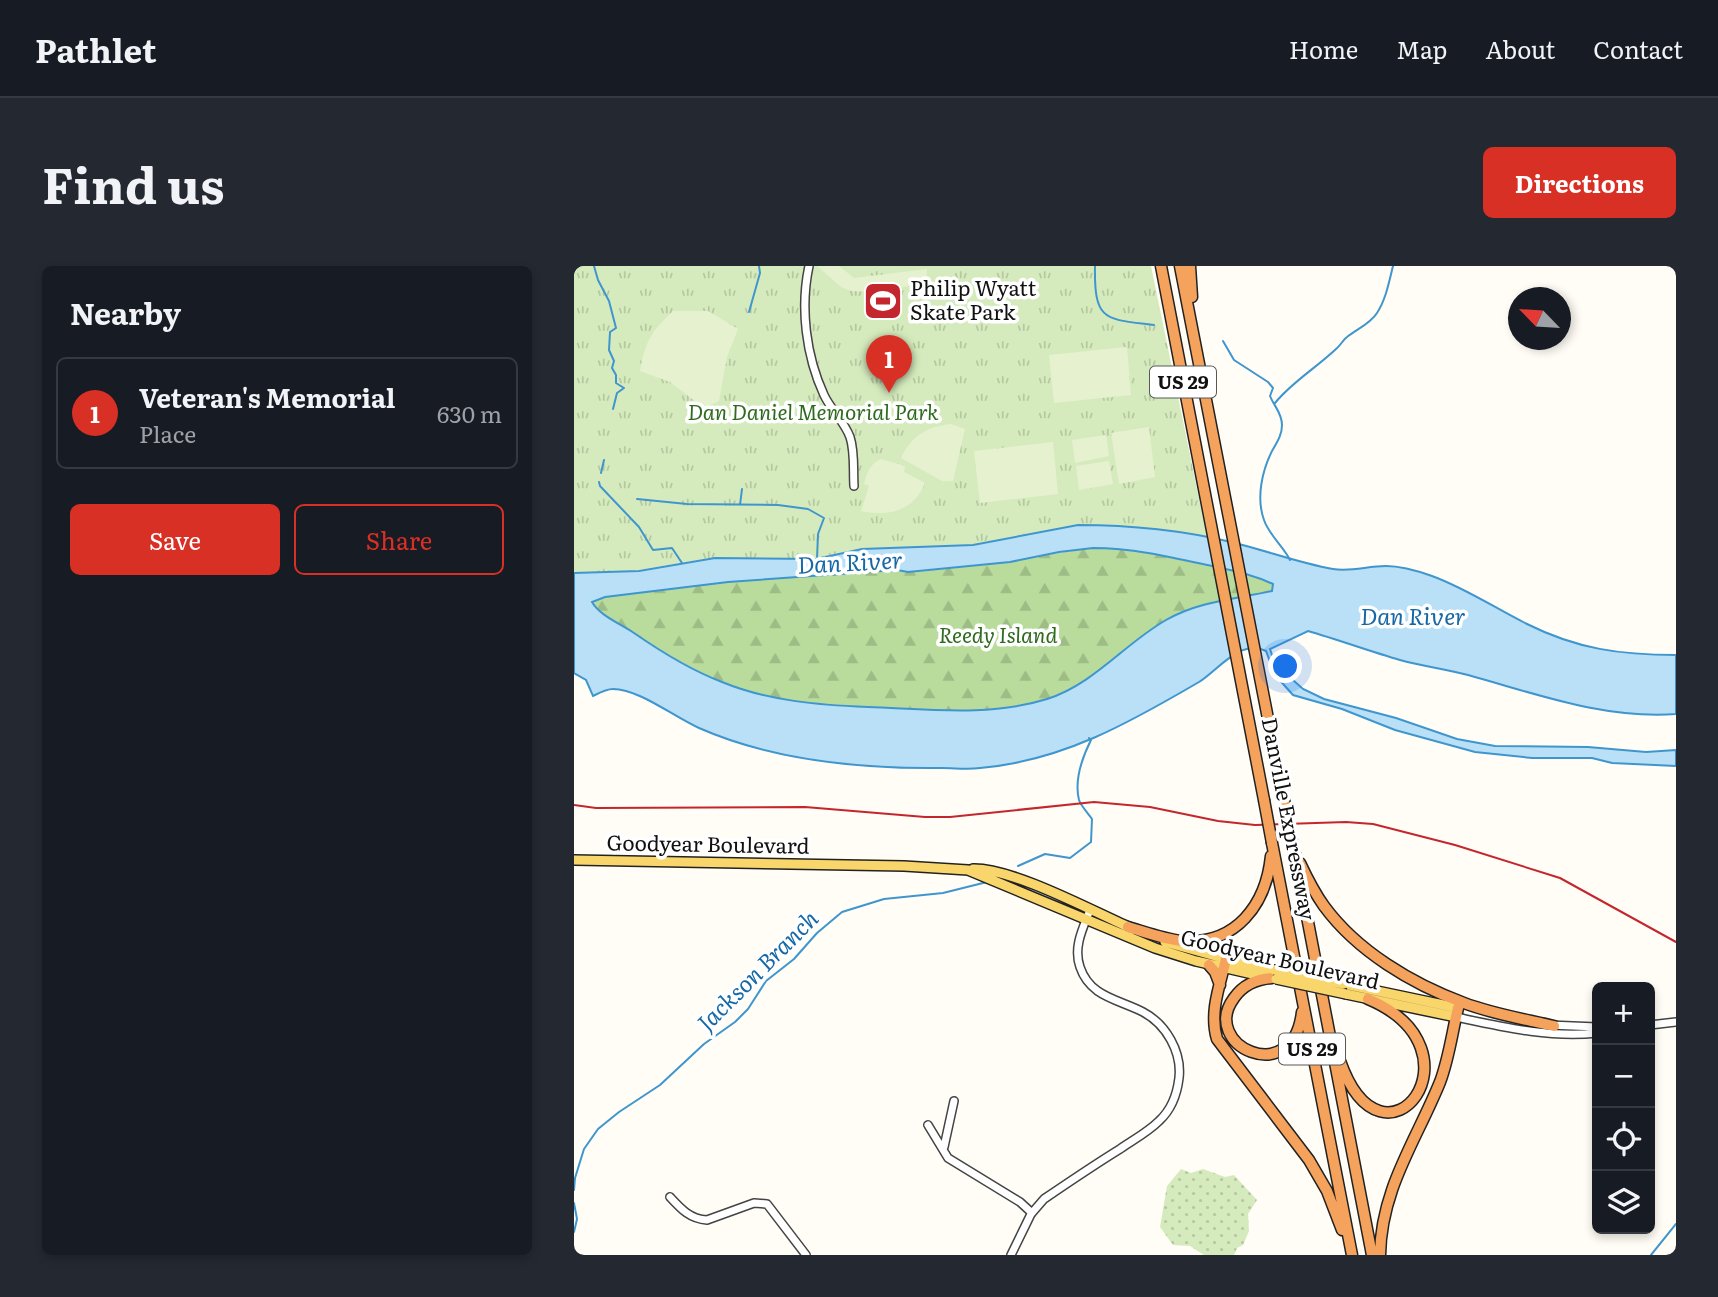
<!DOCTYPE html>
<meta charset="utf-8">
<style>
body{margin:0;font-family:Literata,serif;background:#242831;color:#f1f3f6}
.controls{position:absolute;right:21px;bottom:21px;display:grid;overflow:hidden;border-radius:10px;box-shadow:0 4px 10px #0003}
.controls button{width:63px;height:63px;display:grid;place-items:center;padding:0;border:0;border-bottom:2px solid #363941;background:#171b24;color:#f1f3f6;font:35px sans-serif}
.compass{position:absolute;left:934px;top:21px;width:63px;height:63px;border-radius:50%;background:#171b24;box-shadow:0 4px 10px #0003;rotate:295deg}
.you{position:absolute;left:712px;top:401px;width:24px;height:24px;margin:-18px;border:5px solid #fff;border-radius:50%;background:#1a73e8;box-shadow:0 0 0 10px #1a73e833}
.badge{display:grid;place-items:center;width:46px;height:46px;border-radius:50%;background:#d93025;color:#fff;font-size:23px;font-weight:700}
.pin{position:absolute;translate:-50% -58px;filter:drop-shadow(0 2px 4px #0008)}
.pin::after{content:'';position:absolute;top:37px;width:24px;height:21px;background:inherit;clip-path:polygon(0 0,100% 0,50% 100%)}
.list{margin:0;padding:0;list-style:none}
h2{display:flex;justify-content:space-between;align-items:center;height:91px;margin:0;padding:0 28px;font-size:30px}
h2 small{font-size:23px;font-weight:400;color:#9ea1a6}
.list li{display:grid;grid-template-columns:46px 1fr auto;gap:21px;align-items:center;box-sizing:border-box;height:112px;margin:0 14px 14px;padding:0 14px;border:2px solid #363941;border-radius:10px}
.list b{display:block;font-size:26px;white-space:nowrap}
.list p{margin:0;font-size:23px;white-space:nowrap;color:#9ea1a6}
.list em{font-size:23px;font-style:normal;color:#9ea1a6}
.actions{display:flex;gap:14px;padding:21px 28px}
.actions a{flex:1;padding:16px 0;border:2px solid #d93025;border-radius:10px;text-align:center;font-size:24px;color:#d93025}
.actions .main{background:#d93025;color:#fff}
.icon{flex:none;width:38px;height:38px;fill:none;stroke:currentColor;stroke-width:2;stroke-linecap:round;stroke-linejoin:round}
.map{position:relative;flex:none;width:1102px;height:989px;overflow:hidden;border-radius:10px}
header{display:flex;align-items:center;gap:42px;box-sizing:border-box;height:98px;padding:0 35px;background:#171b24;border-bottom:2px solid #363941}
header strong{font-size:33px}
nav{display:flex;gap:38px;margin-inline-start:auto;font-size:24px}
.intro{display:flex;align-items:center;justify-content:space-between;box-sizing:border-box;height:168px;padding:0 42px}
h1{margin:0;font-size:49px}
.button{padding:18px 32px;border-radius:10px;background:#d93025;color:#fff;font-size:24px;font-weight:700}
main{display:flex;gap:42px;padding:0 42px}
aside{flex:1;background:#171b24;border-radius:10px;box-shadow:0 4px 10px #0003}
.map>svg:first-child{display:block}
.grass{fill:url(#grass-dots)}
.forest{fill:url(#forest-firs)}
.park{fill:url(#park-tufts)}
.pitch{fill:#e6f2cf}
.water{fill:#b9e0f7;stroke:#3f96cf;stroke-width:2;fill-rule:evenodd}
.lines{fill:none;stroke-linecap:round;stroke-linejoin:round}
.stream{stroke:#3f96cf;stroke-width:2}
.minor-casing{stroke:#444;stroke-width:10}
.major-casing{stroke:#222;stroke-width:12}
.highway-casing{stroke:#222;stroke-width:13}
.minor{stroke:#fff;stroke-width:7}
.major{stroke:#f9d66b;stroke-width:9}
.highway{stroke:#f5a25d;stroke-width:10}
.rail{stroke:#c4262e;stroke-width:2}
.major-bridge-casing{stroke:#222;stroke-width:12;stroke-linecap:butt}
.highway-bridge-casing{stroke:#222;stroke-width:13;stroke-linecap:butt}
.major-bridge{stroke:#f9d66b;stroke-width:9}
.highway-bridge{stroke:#f5a25d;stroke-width:10}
.labels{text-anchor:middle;stroke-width:7;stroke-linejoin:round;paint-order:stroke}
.shield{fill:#fff;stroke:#585858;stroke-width:2}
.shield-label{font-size:19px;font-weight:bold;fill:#111}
.poi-label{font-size:21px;fill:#111;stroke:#fff;text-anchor:start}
.park-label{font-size:21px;font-style:italic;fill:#2f6b1f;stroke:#fff}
.street-label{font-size:21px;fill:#111;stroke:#fff}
.water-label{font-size:23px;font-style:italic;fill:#1768a6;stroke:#fff}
</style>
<header>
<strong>Pathlet</strong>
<nav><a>Home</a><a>Map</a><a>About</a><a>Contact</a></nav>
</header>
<div class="intro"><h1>Find us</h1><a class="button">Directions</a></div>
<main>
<aside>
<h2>Nearby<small></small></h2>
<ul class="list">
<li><span class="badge">1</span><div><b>Veteran's Memorial</b><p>Place</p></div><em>630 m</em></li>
</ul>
<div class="actions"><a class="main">Save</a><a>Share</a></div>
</aside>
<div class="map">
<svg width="1102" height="989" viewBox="0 0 1102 989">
<defs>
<pattern id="grass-dots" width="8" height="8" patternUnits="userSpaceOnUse" patternTransform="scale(1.75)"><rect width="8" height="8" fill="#d5ebbd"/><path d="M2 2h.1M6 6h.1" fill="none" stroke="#b6c8a1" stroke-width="1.8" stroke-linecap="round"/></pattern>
<pattern id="forest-firs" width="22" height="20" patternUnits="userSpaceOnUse" patternTransform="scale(1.75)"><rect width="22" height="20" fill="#b9dc9c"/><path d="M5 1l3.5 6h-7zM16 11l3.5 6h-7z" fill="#9ebc85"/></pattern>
<pattern id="park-tufts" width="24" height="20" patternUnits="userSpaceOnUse" patternTransform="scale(1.75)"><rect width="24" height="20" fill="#d5ebbd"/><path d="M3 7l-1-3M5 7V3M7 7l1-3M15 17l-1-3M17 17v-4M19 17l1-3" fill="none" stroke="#b6c8a1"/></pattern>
</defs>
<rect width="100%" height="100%" fill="#fffdf5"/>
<path class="grass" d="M607 903 617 907 629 903 651 911 660 909 683 934 674 948 675 965 669 979 663 982 660 989H630L616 980 599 979 586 961 593 920Z"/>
<path class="forest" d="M519 282C562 282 601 292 642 301 663 305 680 309 699 318V325C662 333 625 335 592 354 550 378 520 418 473 433 416 451 353 443 294 441 245 439 194 435 148 416 119 404 86 384 60 367 47 358 26 350 18 336L31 331 154 316 323 304 328 306 400 299Z"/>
<path class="park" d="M0 0H577L634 276 412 280 244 294 137 292 52 306 0 307Z"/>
<path class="pitch" d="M243 0H265L280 12 353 3 352 17C334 20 284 31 269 22 260 16 252 7 243 0Z
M99 45H134L164 63 153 91 145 135 130 142 96 116 66 105C71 75 78 65 99 45Z
M553 81 557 129 480 137 475 89Z
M377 158 391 163 379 215H368L327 192C338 169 353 161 377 158Z
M575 161 581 211 545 218 537 167Z
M532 169 535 190 501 197 498 174Z
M479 176 484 228 406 237 400 185Z
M307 193 331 200 330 206 351 217C340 245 314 251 287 245L295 220 290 218C293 206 296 198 307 193Z
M535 195 539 218 505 224 502 200Z"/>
<path class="water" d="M504 259C554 259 607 264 657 276 691 284 724 297 759 303 778 306 793 300 812 300 827 300 844 305 858 310 891 322 921 342 953 358 1003 383 1047 389 1102 389V448C1029 453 963 428 894 409 871 403 848 400 826 394 795 385 765 374 734 365L696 383 701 398 729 423 750 433 822 452 883 473 921 480 1014 481 1072 486 1102 484V500L1038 497 1018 492H958L901 486 821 464 768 443 719 429 701 409 692 385C667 372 644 404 625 416 555 457 488 495 406 502 393 504 381 502 368 502 287 503 200 495 125 462 100 451 65 423 39 423 32 423 25 427 19 430L12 414 0 407V307L65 305 141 292 242 293 288 283 399 279ZM519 282C562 282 601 292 642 301 663 305 680 309 699 318L698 325C662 333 625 335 592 354 550 378 520 418 473 433 416 451 353 443 294 441 245 439 194 435 148 416 119 405 86 385 60 367 47 358 26 350 18 336L31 331 154 316 323 304 334 306 436 296 485 286Z"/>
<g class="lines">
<path class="stream" d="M20 0 24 14 35 35 42 62 36 66 35 84 40 95 38 102 42 109V117L50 122 43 127 39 143
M521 0C520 56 531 53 580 59
M175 46 186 7 185 0
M649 75 660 94 694 116 699 122 696 130C700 140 708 147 708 159 708 169 703 176 698 185 688 205 682 232 690 254 695 269 710 281 716 294
M701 137C718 116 742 102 762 83 766 80 769 74 773 71 783 63 796 58 803 47 812 33 815 16 819 0
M27 207 30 194
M25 216 26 220 65 261 79 284 98 282 108 297
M63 233 113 238 204 239 234 243 250 252 244 268 243 293
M166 239 168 223
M444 600 471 588 496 592 517 576 518 553C514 547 507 540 505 534 500 514 508 492 517 474L515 472
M0 924 1 912 10 883 24 863 45 846 86 819 130 778 161 756 174 743 192 715 220 693 243 667 268 646 310 633 369 627 413 616
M0 937 3 953 0 966
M1077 989 1102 958"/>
<g class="minor-casing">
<path id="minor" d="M235 0C226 42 232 90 250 129 257 144 270 155 276 171 281 186 279 205 280 220
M882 751C929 761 975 772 1023 767
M975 759 1023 761
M1076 759 1102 756
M354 859 374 892 446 936 458 947
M370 881 380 835
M96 931C107 943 116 953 133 954L180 937 193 938 232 989
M437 989 457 948 470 933C495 916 520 899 546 883 559 874 574 866 585 855 597 844 603 829 605 812 608 786 592 758 569 746 544 733 516 731 506 701 499 681 509 662 516 644"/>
</g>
<g class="major-casing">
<path id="major" d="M0 594 330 600 394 604 581 682 622 695 696 712
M399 603C439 602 520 646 559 663
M591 676 652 693 700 704
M770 718 884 742
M772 728 882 751"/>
</g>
<g class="highway-casing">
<path id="highway" d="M587 0 690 534
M606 0 710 535
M616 0 618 31
M698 577 778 989
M719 578 798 989
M726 597C733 612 740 626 750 640 783 685 838 718 890 737 919 748 950 753 980 760
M554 661C571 666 590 673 608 675 662 679 692 639 697 590
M652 693C646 719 635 746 643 773L735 894 753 925 768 964
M635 699 641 706 646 719
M698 712C683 713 669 719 660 732 625 779 719 824 728 746
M766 795C810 920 915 784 794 733
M806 989C807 923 842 875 866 816 875 792 878 767 884 742"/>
</g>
<use href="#minor" class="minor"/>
<use href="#major" class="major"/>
<use href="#highway" class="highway"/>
<path class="rail" d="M0 539 22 542 231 541 351 551H376L520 536 576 541 644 555 681 559 772 556 799 558 881 579 986 612 1102 676"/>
<g class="major-bridge-casing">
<path id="major-bridge" d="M700 704 770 718
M702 713 772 728"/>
</g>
<g class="highway-bridge-casing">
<path id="highway-bridge" d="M690 534 698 577
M710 535 719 578"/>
</g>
<use href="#major-bridge" class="major-bridge"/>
<use href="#highway-bridge" class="highway-bridge"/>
</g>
<defs>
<g id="stadium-square" transform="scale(2.0125)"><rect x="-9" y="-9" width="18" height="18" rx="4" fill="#c4262e" stroke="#fff"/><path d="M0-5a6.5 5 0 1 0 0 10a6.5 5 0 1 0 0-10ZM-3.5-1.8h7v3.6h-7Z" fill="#fff"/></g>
</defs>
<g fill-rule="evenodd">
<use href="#stadium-square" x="309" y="35"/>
</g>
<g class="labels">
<g class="shield">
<rect x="576" y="100.5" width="66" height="31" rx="5"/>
<rect x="705" y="767.5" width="66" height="31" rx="5"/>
</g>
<g class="shield-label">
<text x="609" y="123">US 29</text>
<text x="738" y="790">US 29</text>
</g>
<g class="poi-label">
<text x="336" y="30">Philip Wyatt<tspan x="336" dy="24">Skate Park</tspan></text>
</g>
<g class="park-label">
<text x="239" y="154">Dan Daniel Memorial Park</text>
<text x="424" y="377">Reedy Island</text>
</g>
<g class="street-label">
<text transform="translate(714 553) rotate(79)" y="7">Danville Expressway</text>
<text transform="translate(134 579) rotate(1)" y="7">Goodyear Boulevard</text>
<text transform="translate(706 694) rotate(13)" y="7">Goodyear Boulevard</text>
</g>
<g class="water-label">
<text transform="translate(276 297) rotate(-3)" y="8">Dan River</text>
<text x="839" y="359">Dan River</text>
<text transform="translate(184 705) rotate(-45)" y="8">Jackson Branch</text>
</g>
</g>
</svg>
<div class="controls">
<button>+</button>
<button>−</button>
<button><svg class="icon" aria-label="locate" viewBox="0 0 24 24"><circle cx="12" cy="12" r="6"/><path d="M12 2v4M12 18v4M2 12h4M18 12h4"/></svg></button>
<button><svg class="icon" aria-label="layers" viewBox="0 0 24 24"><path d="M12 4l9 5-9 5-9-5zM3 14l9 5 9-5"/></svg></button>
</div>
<svg class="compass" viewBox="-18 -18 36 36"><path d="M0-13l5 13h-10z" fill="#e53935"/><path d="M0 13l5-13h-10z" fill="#9ea1a6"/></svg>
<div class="you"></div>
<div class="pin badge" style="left:315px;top:127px">1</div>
</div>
</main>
